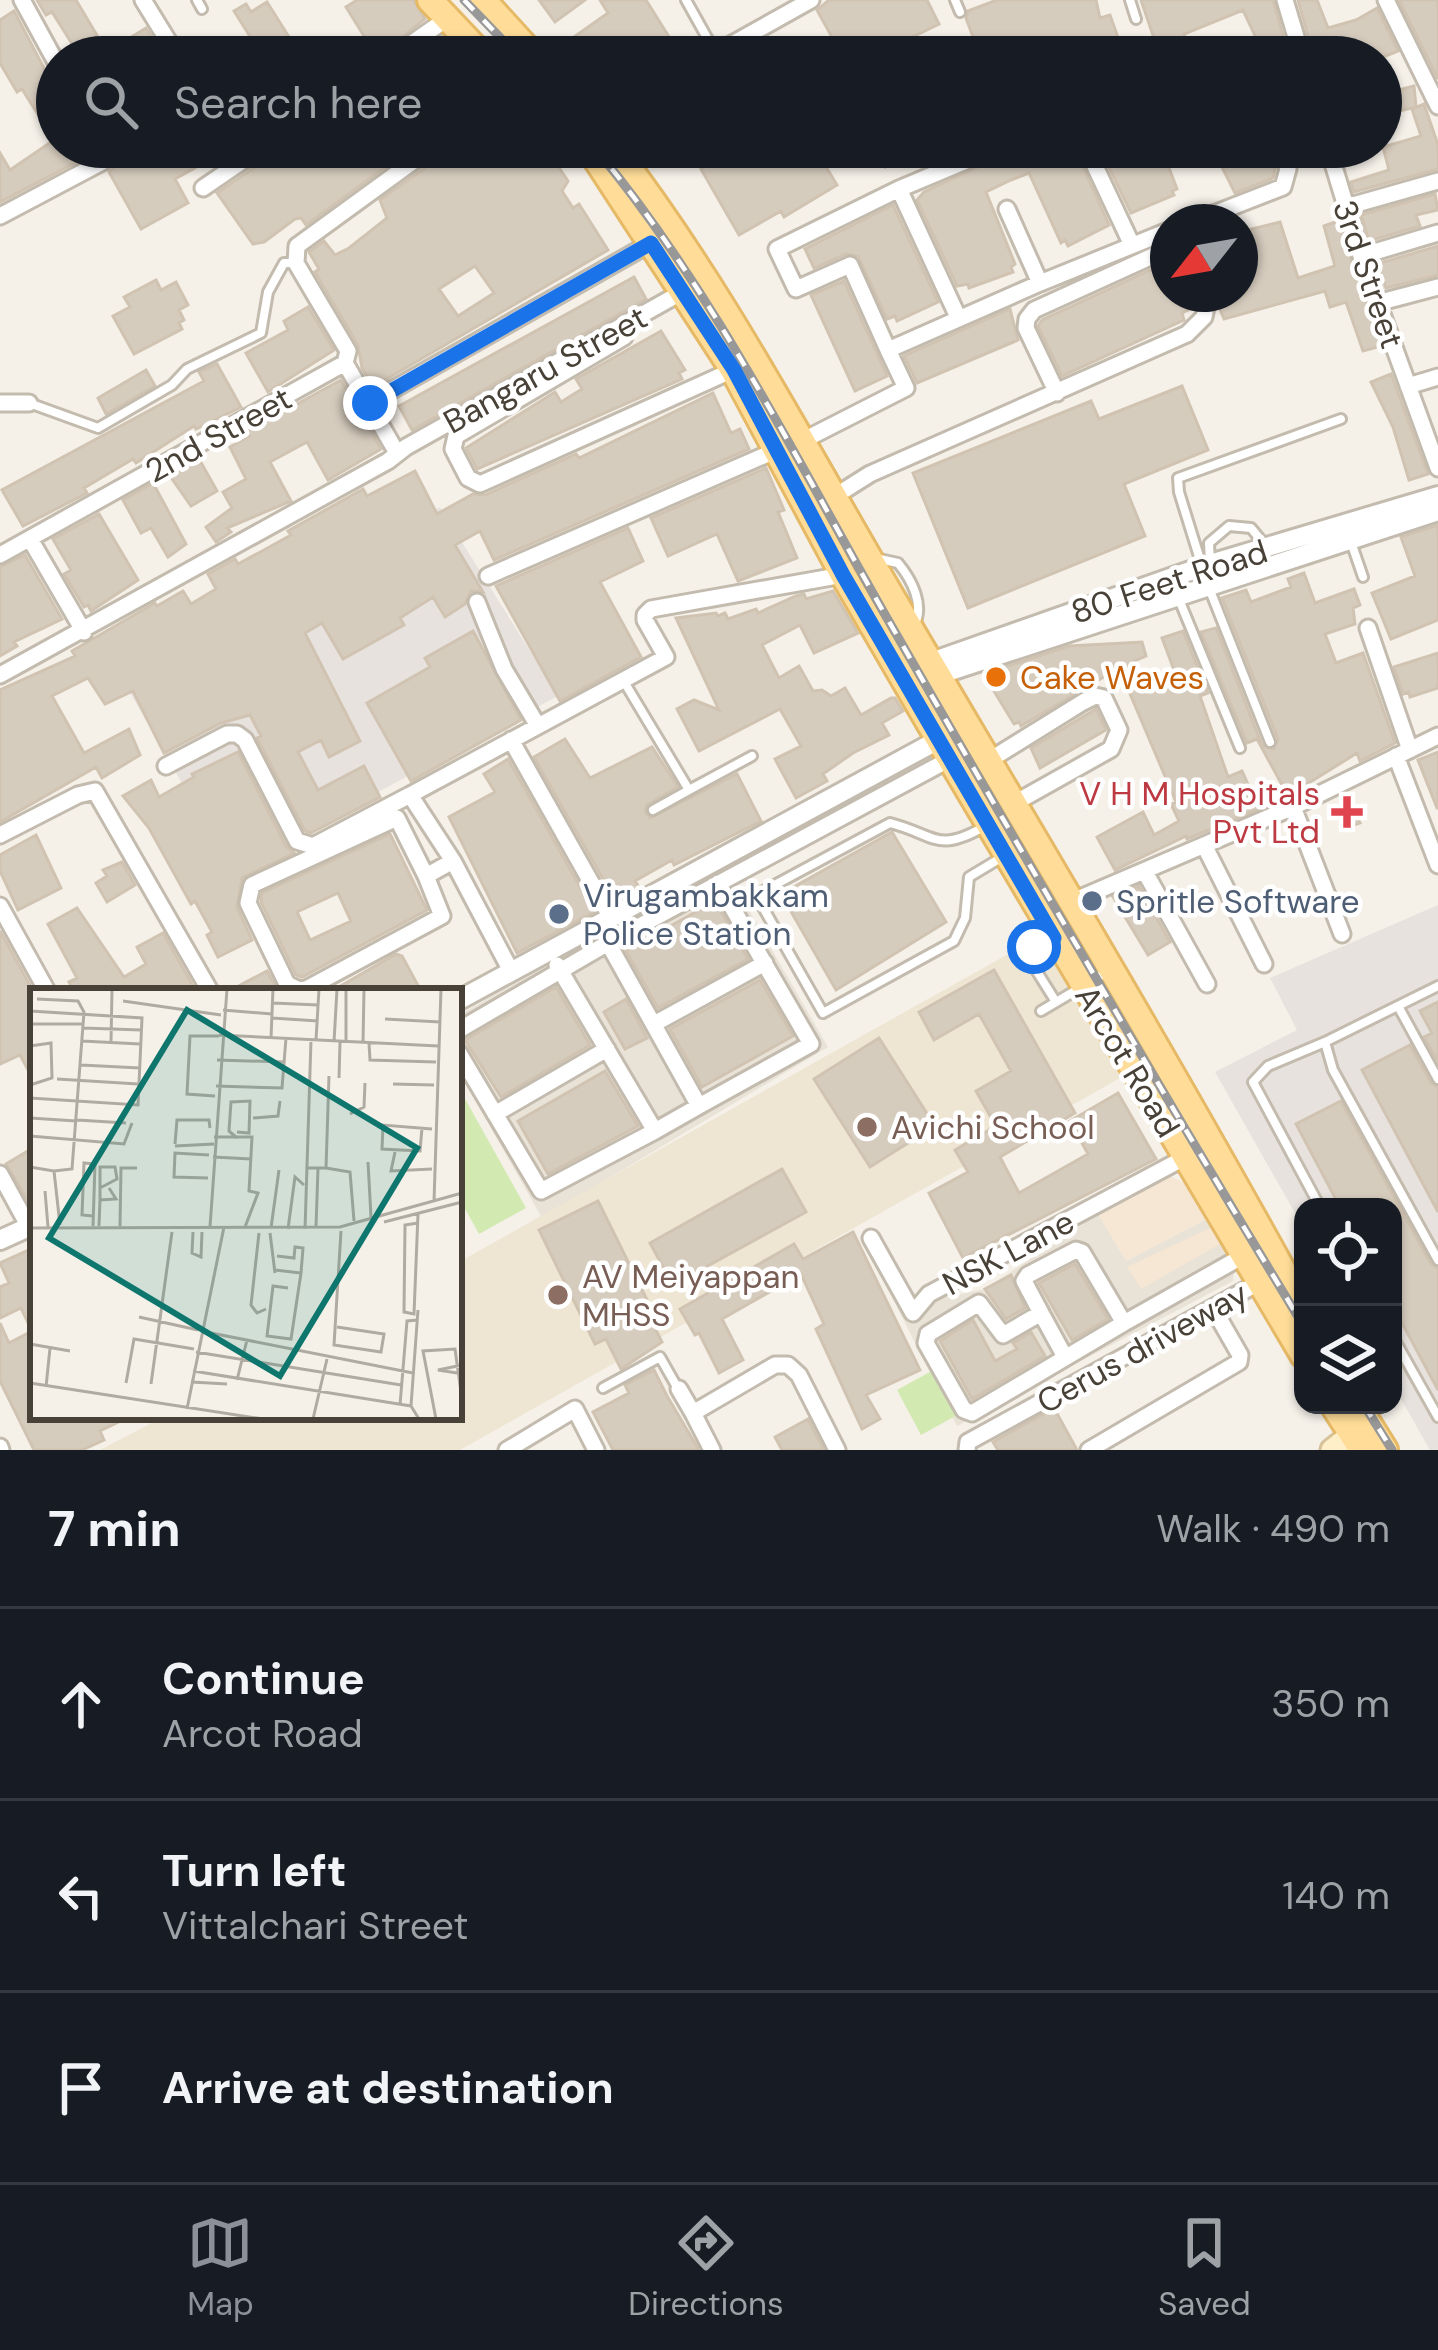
<!DOCTYPE html>
<meta charset="utf-8">
<style>
body{margin:0;font-family:"DM Sans",sans-serif;background:#20242c;color:#f1f3f6}
.controls{position:absolute;right:36px;bottom:36px;display:grid;overflow:hidden;border-radius:24px;box-shadow:0 3px 9px #0004}
.controls button{width:108px;height:108px;display:grid;place-items:center;padding:0;border:0;border-bottom:3px solid #363941;background:#171b24;color:#f1f3f6;font:60px sans-serif}
.compass{position:absolute;left:1150px;top:204px;width:108px;height:108px;border-radius:50%;background:#171b24;box-shadow:0 3px 9px #0004;rotate:239deg}
.stop{position:absolute;width:36px;height:36px;margin:-27px;border:9px solid #1a73e8;border-radius:50%;background:#fff}
.stop.end{background:#1a73e8;border-color:#fff;box-shadow:0 3px 12px #0008}
.list{margin:0;padding:0;list-style:none}
h2{display:flex;justify-content:space-between;align-items:center;height:156px;margin:0;padding:0 48px;font-size:51px}
h2 small{font-size:39px;font-weight:400;color:#9ea1a6}
.list li{display:grid;grid-template-columns:78px 1fr auto;gap:36px;align-items:center;box-sizing:border-box;height:192px;padding:0 48px;border-top:3px solid #363941}
.list b{display:block;font-size:45px;white-space:nowrap}
.list p{margin:0;font-size:39px;white-space:nowrap;color:#9ea1a6}
.list em{font-size:39px;font-style:normal;color:#9ea1a6}
.icon{flex:none;width:66px;height:66px;fill:none;stroke:currentColor;stroke-width:2;stroke-linecap:round;stroke-linejoin:round}
.map{position:relative;flex:none;width:1438px;height:1450px;overflow:hidden}
.search{position:absolute;background:#171b24;box-shadow:0 3px 9px #0004;left:36px;right:36px;top:36px;height:132px;display:flex;align-items:center;gap:30px;box-sizing:border-box;padding:0 42px;border-radius:66px;color:#9ea1a6;font-size:45px}
.sheet{height:732px;background:#171b24}
nav{display:flex;justify-content:space-around;align-items:center;box-sizing:border-box;height:168px;border-top:3px solid #363941;background:#171b24;font-size:33px;color:#9ea1a6}
nav a{display:grid;justify-items:center;gap:6px}
nav .on{color:#8c9099}
.map>svg:first-child{display:block}
.residential{fill:#e9e2d7}
.commercial{fill:#f6e6d4}
.industrial{fill:#e7e2dd}
.education{fill:#eee5d3}
.green{fill:#d3e9b2}
.building{fill:#d6ccbe;stroke:#d1c3b1;stroke-width:3;fill-rule:evenodd}
.lines{fill:none;stroke-linecap:round;stroke-linejoin:round}
.service-casing{stroke:#c3bbae;stroke-width:14}
.minor-casing{stroke:#c3bbae;stroke-width:21}
.tertiary-casing{stroke:#c3bbae;stroke-width:24}
.secondary-casing{stroke:#d5c299;stroke-width:27}
.primary-casing{stroke:#e5b966;stroke-width:30}
.service{stroke:#fff;stroke-width:8}
.minor{stroke:#fff;stroke-width:15}
.tertiary{stroke:#fff;stroke-width:18}
.secondary{stroke:#ffefc9;stroke-width:21}
.primary{stroke:#ffdd98;stroke-width:24}
.rail-casing{stroke:#989898;stroke-width:9}
.rail{stroke:#fff;stroke-width:4.5;stroke-dasharray:14;stroke-linecap:butt}
.route{stroke:#1a73e8;stroke-width:15}
.food-dot{fill:#e8710a;stroke:#fff;stroke-width:4.5}
.health-dot{fill:#e0444e;stroke:#fff;stroke-width:4.5}
.service-dot{fill:#5c6f8a;stroke:#fff;stroke-width:4.5}
.education-dot{fill:#8d6e63;stroke:#fff;stroke-width:4.5}
.labels{text-anchor:middle;stroke-width:9;stroke-linejoin:round;paint-order:stroke}
.street-label{font-size:33px;fill:#484137;stroke:#fff}
.food-label{font-size:33px;fill:#c56008;stroke:#fff;text-anchor:start}
.health-label{font-size:33px;fill:#be3a42;stroke:#fff;text-anchor:end}
.service-label{font-size:33px;fill:#4e5e75;stroke:#fff;text-anchor:start}
.education-label{font-size:33px;fill:#785e54;stroke:#fff;text-anchor:start}
.inset-road{fill:none;stroke:#b0aba2;stroke-width:3}
.view{fill:#0f766e;fill-opacity:0.15;stroke:#0f766e;stroke-width:6}
.inset-edge{fill:none;stroke:#484137;stroke-width:6}
</style>
<div class="map">
<svg width="1438" height="1450" viewBox="0 0 1438 1450">
<rect width="100%" height="100%" fill="#f5f1e9"/>
<path class="residential" d="M723 865 828 1047 542 1218 459 1072V1015Z
M1098 1214 1126 1261 1209 1218 1236 1248 1233 1281 957 1426 897 1307 985 1289Z"/>
<path class="commercial" d="M1169 1176 1194 1187 1209 1218 1126 1261 1098 1214Z
M1212 1227 1222 1243 1141 1289 1127 1267Z"/>
<path class="industrial" d="M440 507 558 696 232 870 125 684Z
M1438 905V1450H1430L1393 1385V1207H1303V1227L1215 1072 1297 1030 1270 978Z"/>
<path class="education" d="M1058 926 1136 1069 460 1450H100L163 1417H459V1262Z"/>
<path class="green" d="M459 1088 526 1208 479 1234 459 1198Z
M937 1368 961 1413 921 1435 897 1390Z"/>
<path class="building" d="M37 0H76L98 37 76 50 52 12 46 15Z
M357 0H414L425 19 377 57 346 7Z
M539 0H585L555 22Z
M600 0H646L671 40 643 57H592L574 37 608 13Z
M829 0H927L939 24 900 43 898 39 867 57H843L817 10Z
M997 0H1096L1100 18 1110 15 1125 57H998L997 53 987 57H928L973 37 966 18 968 11Z
M1141 0H1273L1289 57H1265L1243 10 1184 34 1186 40 1158 50Z
M1298 0H1317L1328 28 1356 20 1377 8 1398 51 1381 58 1314 57Z
M1399 0H1438V79Z
M267 2 289 37 261 54 234 11 246 4 251 12Z
M14 11 57 93V147H83L88 156 0 202V153L10 170 54 140 22 89 17 92 0 63V20Z
M146 28 164 57H99Z
M442 37 461 57H413Z
M1414 86 1416 107 1381 115V95Z
M1424 104 1438 145V169L1354 192 1351 182 1389 170 1383 147 1421 136 1412 109Z
M116 147H242L217 164 213 158 175 179 188 203 141 229 109 172 122 159Z
M275 147H413L306 225 301 218 295 219 264 242 253 244 217 193 270 157Z
M445 147H545L568 181 562 191 573 208 579 204 608 250 373 387 362 368 358 345 315 272 319 269 309 252 324 241 335 255 349 248 387 218 380 200 440 157ZM475 266 494 293 458 316 439 289Z
M739 147H814L837 185 784 217 781 211 739 235 701 169Z
M875 147H924L885 167Z
M1022 147H1074L1109 225 1068 246 1065 240 1061 243 1029 173 1011 180 986 192 1015 264 1011 267 1013 272 969 288 968 284 957 286 917 200 924 192Z
M1099 147H1161L1177 189 1172 191 1174 195 1131 213Z
M1212 147H1267L1275 170 1273 178 1235 193Z
M1435 194 1438 210 1416 215 1420 226 1369 241 1361 215Z
M893 205 938 302 897 321 895 316 887 319 858 256 846 254 814 268 805 249Z
M1338 221 1381 346 1363 351 1346 302 1330 307 1325 291 1224 319 1219 307 1227 302 1225 294H1240V232L1280 222 1298 278 1335 266 1324 226Z
M1438 246V275L1386 288 1377 264Z
M1168 262V294H1195L1184 302 1188 310 1182 313 1184 320 1062 376 1038 326 1042 320Z
M634 277 646 299 412 430 399 406Z
M156 280 161 290 176 282 188 305 179 310 184 320 179 323 182 329 134 354 113 316 130 307 124 297Z
M844 281 887 376 855 391 811 295Z
M308 307 334 350 268 392 246 353 288 330 284 321Z
M1010 309 1018 340 917 383 904 356Z
M661 331 685 370 679 373 682 379 477 469 466 448 555 392 561 402 582 389 576 379Z
M217 364 241 407 196 429 194 426 136 463 133 459 84 488 87 493 23 526 2 490 204 381 199 372Z
M146 370 155 386 106 414 98 398Z
M1391 374 1428 474 1409 480 1393 427 1371 382Z
M341 380 381 449 328 480 307 442 270 462 291 501 227 528 231 532 216 542 206 527 232 508 223 492 246 479 230 447 249 436 246 432Z
M1182 386 1208 450 1124 484 1145 536 968 608 913 473 1091 401 1099 419Z
M713 393 731 433 740 429 749 449 494 560 480 531 455 545 483 592 471 591 465 604 445 617 433 597 400 618 404 625 343 659 322 623 305 633 360 741 329 757 321 740 298 752 318 790 364 766 380 797 311 833 305 831 257 738 261 736 250 715 221 723 164 753 133 691 105 704 88 678 52 696 84 753 129 729 140 755 102 778 96 767 0 822V690L75 656 72 651 155 603 157 606 183 591 191 604 216 589 208 574 235 559 238 564 264 550 291 535 288 531 363 489 367 496 415 471 437 514 473 494 485 495 576 454 579 458Z
M199 459 217 491 191 506 170 476Z
M766 468 784 510 778 512 797 558 738 581 717 534 668 556 651 518Z
M153 483 186 544 168 557 151 528 141 533 123 500Z
M99 514 138 580 91 611 88 605 84 607 64 574 71 570 53 539Z
M1438 525V620L1391 639 1372 593 1415 576 1401 537Z
M628 528 643 561 600 582 641 657 560 701 496 586Z
M25 555 62 619 14 642 17 646 0 656V567Z
M1304 573 1315 603 1354 589 1360 605 1353 608 1355 624 1325 634 1336 663 1363 653 1395 743 1360 761 1357 753 1288 796 1257 739 1247 743 1201 632 1216 628 1262 745 1274 749 1278 739 1222 598 1246 590 1251 602 1291 587 1288 579Z
M833 591 858 633 814 653 800 625 762 645 779 678 799 666 813 691 822 690 831 696 845 688 861 715 891 698H895L903 711 882 723 889 735 853 753 823 774 827 781 796 798 775 759 801 746 780 709 699 751 677 709 694 700 719 710 676 618 716 613 718 616 725 613 728 619 756 609 758 613 796 596 804 594 806 599Z
M473 631 521 720 411 781 367 703 430 667 425 658Z
M1183 631 1208 693 1200 696 1228 777 1242 771 1259 809 1187 839 1186 836 1115 870 1097 837 1143 812 1154 835 1179 821 1171 804 1176 802 1119 668 1021 726 1019 722 1014 724 986 678 1002 668 1069 646 1142 642 1146 656 1134 661 1143 682 1174 670 1162 638Z
M1438 653V688L1410 697 1409 692 1403 694 1394 667Z
M1096 709 1106 730 1040 768 1031 748Z
M565 739 590 778 652 747 678 787 647 805 645 811 650 818 737 774 761 821 674 865 672 860 635 881 639 887 615 900 534 757Z
M238 752 286 846 294 853 242 878 237 907 252 940 218 957 207 935 212 932 195 901 191 904 149 828 123 796 151 780 159 797 194 777 192 774Z
M1438 752V808H1437L1418 760Z
M508 759 594 912 517 953 449 817 495 792 484 774Z
M1350 801 1360 823 1346 828 1337 806Z
M892 832 946 922 836 990 781 894Z
M390 834 427 910 302 977 296 975 261 902 262 893ZM338 893 351 921 310 940 297 912Z
M36 835 61 888 18 910 0 871V855Z
M122 862 135 885 107 902 96 883 107 876 103 870Z
M1139 886 1170 942 1148 955 1113 897Z
M715 901 748 959 658 1008 626 951Z
M77 908 124 977 146 964 137 947 163 933 196 991H74L69 982 77 978 48 924Z
M0 931 33 991V1079L20 1055 0 1064Z
M396 954 402 956 421 991H332Z
M994 970 1075 1113 1000 1157 1019 1193 1088 1154 1070 1121 1118 1093 1156 1159 963 1258 929 1193 968 1172 955 1150 996 1126 976 1091 1011 1071 979 1014 934 1040 919 1012Z
M267 971 278 991H229Z
M760 980 793 1036 702 1087 670 1029Z
M556 987 590 1045 501 1097 465 1040Z
M626 999 647 1038 625 1049 604 1012Z
M1438 1002V1062L1424 1037 1432 1033 1420 1011Z
M879 1038 935 1126 870 1167 814 1079Z
M1410 1045 1431 1083 1438 1087V1212L1362 1070Z
M605 1071 638 1126 548 1174 518 1121Z
M1341 1101 1431 1264 1438 1268V1390L1393 1306V1207H1340L1296 1124Z
M33 1148V1209L6 1164Z
M782 1169 806 1212 673 1285 650 1243Z
M598 1201 654 1314 649 1317 662 1342 621 1369 606 1339 595 1344 539 1230Z
M853 1232 920 1370 866 1395 880 1419 862 1429 816 1329 824 1324 801 1274 722 1319 743 1360 719 1373 699 1333 695 1335 680 1309 794 1244 803 1259Z
M33 1248V1417H129L100 1431 104 1440 82 1450H34L0 1381V1323L9 1343 32 1331 21 1308 0 1318V1287L9 1283 0 1263Z
M1075 1264 1108 1319 1072 1340 1039 1283Z
M1011 1275 1025 1308 1006 1319 985 1289Z
M973 1320 995 1361 1017 1349 1013 1343 1031 1332 1045 1356 972 1399 940 1341Z
M654 1370 667 1396 699 1450H613L593 1412 629 1393 625 1385Z
M1054 1408 1077 1450H998L993 1442Z
M808 1419 824 1450H782L775 1437Z"/>
<g class="lines">
<g class="service-casing">
<path id="service" d="M197 0 202 9
M686 0 715 52
M955 0 960 12
M1130 0 1136 19
M625 160 650 147
M29 403 98 428 172 385 187 369 261 333 268 292 284 263H295
M1351 542 1363 577
M875 558 898 563C912 580 925 605 914 626
M1201 563 1179 492 1178 478 1341 419
M1210 563 1209 543 1229 526 1251 528 1265 545
M1209 588 1270 742
M1178 597 1240 748
M623 680 689 790 752 756
M653 810 689 790
M982 828C936 853 936 835 890 823L756 895 823 1013 954 941 965 918 969 877 1004 856
M1052 939 1035 947 1031 962 1056 1002
M1398 1006 1438 1079
M1041 1011 1107 972
M1325 1042 1438 986
M1320 1207 1253 1082 1268 1066 1325 1042 1333 1070 1438 1260
M1393 1337 1438 1417
M603 1388 660 1357 677 1387"/>
</g>
<g class="minor-casing">
<path id="minor" d="M22 0 57 64
M143 0 178 57
M1285 0 1302 57
M1386 0 1438 106
M392 57 448 18
M709 57 811 0
M1210 57 1235 50 1241 57
M1086 147 1132 245
M1328 147 1361 256 1438 468
M203 188 263 147
M1346 207 1438 181
M1007 209 1040 283 1168 231
M0 216 102 162 106 155 103 147
M1193 222 1283 187 1288 169 1279 147
M1361 256 1438 233
M1377 303 1438 287
M958 317 899 189 999 147
M624 337 456 436 453 449 468 478 480 484 733 370
M888 350 850 265 796 289 777 249 899 189
M345 363 348 351 296 263 297 246 433 147
M1408 386 1438 377
M1057 393 1026 328 1027 319 1034 310 1168 249
M0 403H29
M369 403 651 243
M800 442 906 388 888 350 1040 283
M832 498 870 474 1187 334 1204 317 1209 294
M30 539 84 632
M0 555 345 363 397 453
M488 576 777 450
M477 602 504 669 538 726
M1368 628 1410 750
M0 675 388 461 406 447 684 291
M511 740 610 916
M1396 756 1438 865
M988 761 1083 702 1095 696 1104 698 1119 730 1111 749 1013 804
M166 766 227 734H237L245 740 297 841 313 846 410 795
M1293 807 1342 934
M0 835 78 795 95 791 210 991
M1205 847 1264 964
M1145 872 1207 984
M426 876 397 818 252 885 248 903 287 984 299 990 306 989 442 916 426 876 453 861
M1071 902 1293 807 1438 736
M0 906 47 991
M608 943 699 1106 811 1044 718 883
M557 965 655 1131 699 1106
M511 971 453 861 410 795 666 657 645 620V615L651 609 843 575
M654 1024 765 963
M459 1030 608 943 950 759
M459 1053 541 1191 655 1131
M495 1114 607 1049
M0 1174 29 1227
M871 1238 913 1313 929 1294 1186 1157
M1041 1313 1024 1281 1028 1275 1076 1250 1082 1252 1124 1323 1243 1256
M1065 1357 1041 1313 1003 1335 979 1303 928 1334 926 1343 964 1410 972 1413 1124 1323
M679 1389 693 1413 775 1365H788L799 1375 837 1450
M693 1413 712 1450
M0 1447 1 1450
M507 1450 575 1409 596 1450
M967 1450 968 1442 1260 1282
M1089 1450 1239 1362 1240 1355 1213 1308"/>
</g>
<g class="tertiary-casing">
<path id="tertiary" d="M903 672 1210 564 1438 496
M914 691 938 675 1438 511
M459 1000 940 739
M0 1240 33 1225"/>
</g>
<g class="secondary-casing">
<path id="secondary" d="M1332 1450 1351 1435"/>
</g>
<g class="primary-casing">
<path id="primary" d="M430 0 484 57
M483 0 535 57
M588 147 733 370 843 575 950 759 1303 1355
M613 147C723 290 805 450 896 604 1033 837 1173 1069 1303 1307
M1333 1405 1362 1450
M1357 1405 1385 1450"/>
</g>
<use href="#service" class="service"/>
<use href="#minor" class="minor"/>
<use href="#tertiary" class="tertiary"/>
<use href="#secondary" class="secondary"/>
<use href="#primary" class="primary"/>
<g class="rail-casing">
<path id="rail" d="M464 0 519 57
M594 147C712 288 796 459 887 618 1023 855 1161 1091 1303 1325
M1364 1405 1392 1450"/>
</g>
<use href="#rail" class="rail"/>
</g>
<g class="lines">
<path class="route" d="M370 403 651 243 734 370 843 575 1054 938 1034 947"/>
</g>
<circle class="food-dot" cx="996" cy="677" r="12"/>
<path class="health-dot" d="M1341 794h12v12h12v12h-12v12h-12v-12h-12v-12h12z"/>
<g class="service-dot">
<circle cx="1092" cy="901" r="12"/>
<circle cx="559" cy="914" r="12"/>
</g>
<g class="education-dot">
<circle cx="867" cy="1127" r="12"/>
<circle cx="558" cy="1295" r="12"/>
</g>
<g class="labels">
<g class="street-label">
<text transform="translate(1369 274) rotate(71)" y="12">3rd Street</text>
<text transform="translate(545 369) rotate(-29)" y="12">Bangaru Street</text>
<text transform="translate(218 434) rotate(-29)" y="12">2nd Street</text>
<text transform="translate(1169 581) rotate(-18)" y="12">80 Feet Road</text>
<text transform="translate(1128 1061) rotate(59)" y="12">Arcot Road</text>
<text transform="translate(1008 1252) rotate(-28)" y="12">NSK Lane</text>
<text transform="translate(1142 1347) rotate(-29)" y="12">Cerus driveway</text>
</g>
<g class="food-label">
<text x="1020" y="689">Cake Waves</text>
</g>
<g class="health-label">
<text x="1320" y="805">V H M Hospitals<tspan x="1320" dy="38">Pvt Ltd</tspan></text>
</g>
<g class="service-label">
<text x="583" y="907">Virugambakkam<tspan x="583" dy="38">Police Station</tspan></text>
<text x="1116" y="913">Spritle Software</text>
</g>
<g class="education-label">
<text x="891" y="1139">Avichi School</text>
<text x="582" y="1288">AV Meiyappan<tspan x="582" dy="38">MHSS</tspan></text>
</g>
</g>
<g transform="translate(30 988)">
<rect width="432" height="432" fill="#f5f1e9"/>
<path class="inset-road" d="M7 11 48 13 54 24 42 181 24 183M93 13 191 27M243 15 288 17M193 22 242 26M0 23 112 30 108 117 0 110M242 30 288 33M355 31 410 34M0 36H52M53 40 111 42M189 47 408 58M241 50 243 1M286 52 289 1M52 53 110 56M304 54 307 1M316 54V1M81 55 82 1M333 55 334 1M339 55 340 72 406 74M0 58 21 55 22 90 0 97M187 72 255 74M51 77 110 80M309 90 310 54M27 91 108 96M363 96 404 97M186 98 252 100 256 50M185 108 157 106 160 48H189M320 126 334 119 335 95M0 130 46 133M223 130 248 128 250 113M47 132 96 135M392 140 390 163 352 161 353 137 402 141M0 148 94 156 102 135M184 149H222L219 203 228 205 215 239M207 150 199 143 201 114 220 113 219 145 207 144M145 156 147 132H179L180 140M145 158 184 156M365 164 361 183 402 181M183 169 221 171M338 174 341 229M0 179 24 183 30 237M277 180H296L299 88M296 180 320 184 324 233M178 190 144 189 145 165 179 167M15 203 18 239M70 212V179H85L87 191 70 200M404 213 411 1M354 234 432 214M388 235 375 237 374 324 384 326 388 226M63 238 65 176 54 175 52 227 63 228M69 238 70 212 86 211 79 200M90 238 91 180H107M180 239 197 1M286 239 288 180M0 240 310 239 432 205M241 240 249 182M258 241 265 189 274 197M275 241 281 52M163 244 162 265 171 269 172 244M229 245 221 317 227 325 236 321M240 245 245 285M247 268 264 270 265 259 273 260 271 285M245 282 271 285 261 351 237 348 243 298 258 300M432 304V371M388 322 381 418 389 431M109 329 168 342M307 339 354 346 351 364 304 357 311 243M171 343 383 385M0 356 40 363M166 364 371 397M163 383 381 418M427 385 408 382 432 377M207 392 217 352M161 394 197 396M0 395 233 431M96 395 104 351 164 361M121 396 142 244M16 399 20 360M370 417 377 333 388 332M157 421 194 239M283 431 297 371M406 431 393 363 425 361 432 411"/>
<path class="view" d="M157 22 387 160 250 388 19 250Z"/>
<rect width="432" height="432" class="inset-edge"/>
</g>
</svg>
<div class="controls">
<button><svg class="icon" aria-label="locate" viewBox="0 0 24 24"><circle cx="12" cy="12" r="6"/><path d="M12 2v4M12 18v4M2 12h4M18 12h4"/></svg></button>
<button><svg class="icon" aria-label="layers" viewBox="0 0 24 24"><path d="M12 4l9 5-9 5-9-5zM3 14l9 5 9-5"/></svg></button>
</div>
<svg class="compass" viewBox="-18 -18 36 36"><path d="M0-13l5 13h-10z" fill="#e53935"/><path d="M0 13l5-13h-10z" fill="#9ea1a6"/></svg>
<div class="stop" style="left:1034px;top:947px"></div>
<div class="stop end" style="left:370px;top:403px"></div>
<div class="search"><svg class="icon" aria-label="search" viewBox="0 0 24 24"><circle cx="10" cy="10" r="6"/><path d="M15 15l6 6"/></svg>Search here</div>
</div>
<section class="sheet">
<h2>7 min<small>Walk · 490 m</small></h2>
<ul class="list">
<li><svg class="icon" aria-label="ahead" viewBox="0 0 24 24"><path d="M12 20V5M6 11l6-6 6 6"/></svg><div><b>Continue</b><p>Arcot Road</p></div><em>350 m</em></li>
<li><svg class="icon" aria-label="left" viewBox="0 0 24 24"><path d="M17 20v-9H6M10 6l-5 5 5 5"/></svg><div><b>Turn left</b><p>Vittalchari Street</p></div><em>140 m</em></li>
<li><svg class="icon" aria-label="arrive" viewBox="0 0 24 24"><path d="M6 21V4h12l-3 4 3 4H6"/></svg><div><b>Arrive at destination</b></div></li>
</ul>
</section>
<nav>
<a class="on"><svg class="icon" aria-label="map" viewBox="0 0 24 24"><path d="M3 6l6-2 6 2 6-2v14l-6 2-6-2-6 2zM9 4v14M15 6v14"/></svg>Map</a>
<a><svg class="icon" aria-label="directions" viewBox="0 0 24 24"><path d="M12 3l9 9-9 9-9-9zM9 14v-3h6M13 9l2 2-2 2"/></svg>Directions</a>
<a><svg class="icon" aria-label="saved" viewBox="0 0 24 24"><path d="M7 4h10v16l-5-4-5 4z"/></svg>Saved</a>
</nav>
